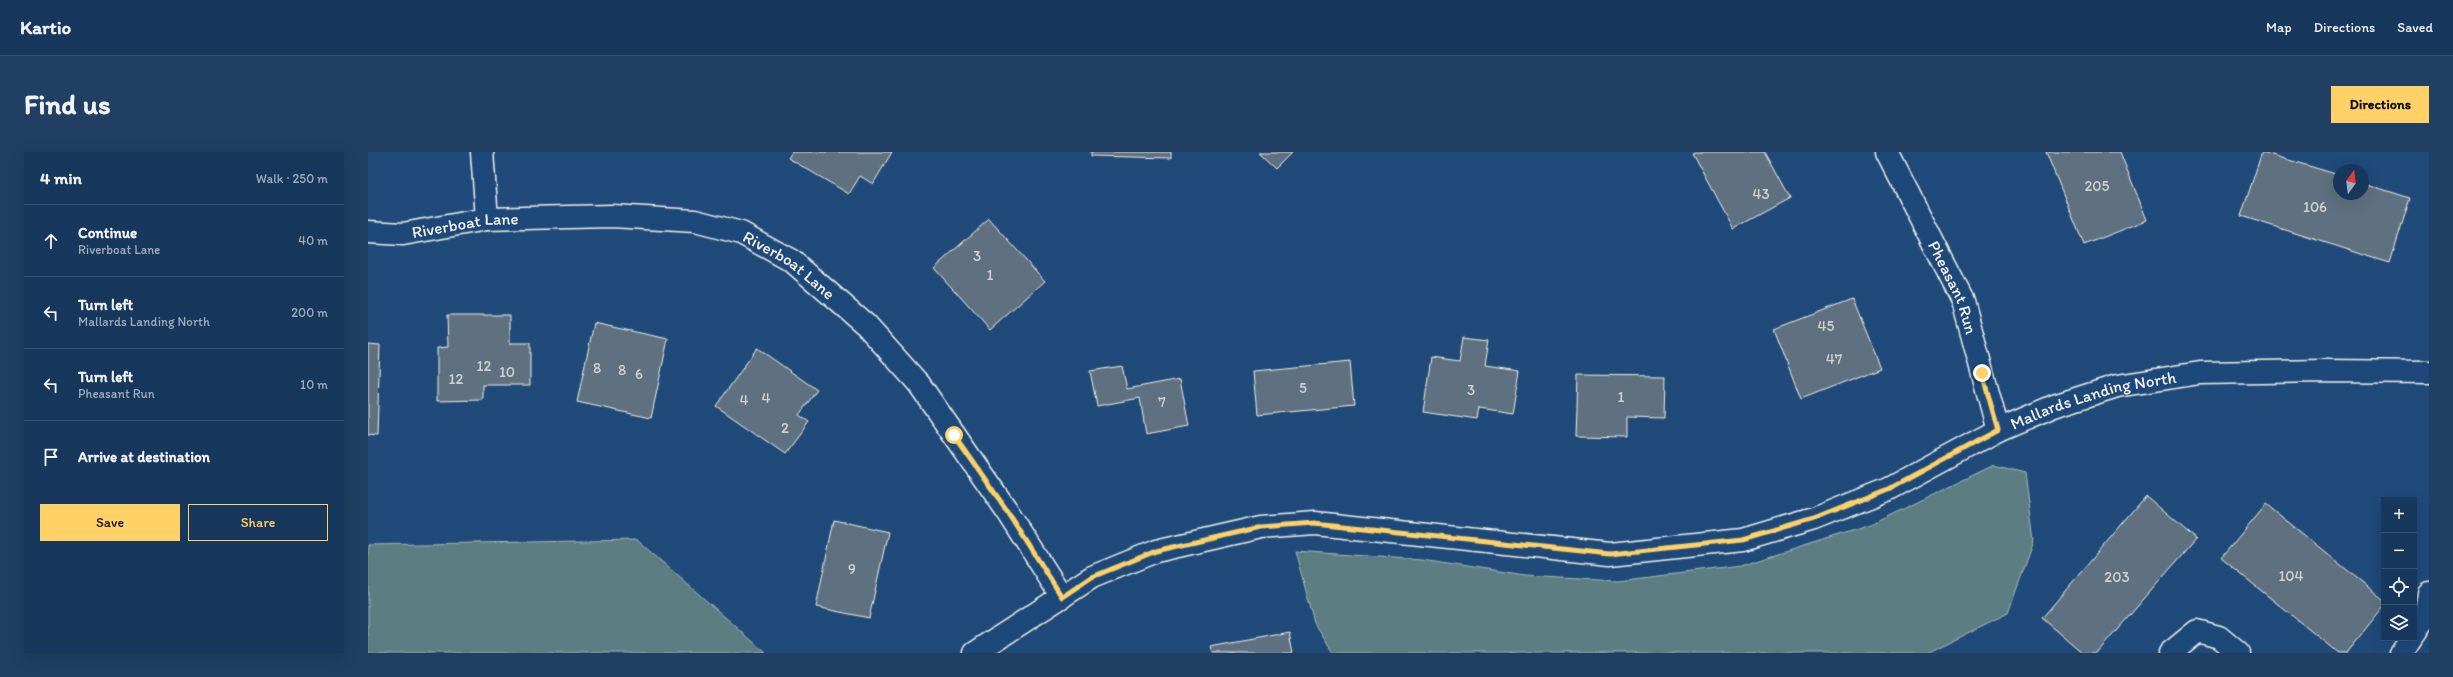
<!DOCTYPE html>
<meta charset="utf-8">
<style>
body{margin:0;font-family:Itim,sans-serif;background:#203f62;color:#f1f3f6}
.controls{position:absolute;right:12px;bottom:12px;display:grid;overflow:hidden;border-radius:0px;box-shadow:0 4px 16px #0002}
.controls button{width:36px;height:36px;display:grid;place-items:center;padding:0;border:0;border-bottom:1px solid #365272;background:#17385c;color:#f1f3f6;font:20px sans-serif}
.compass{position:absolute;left:1965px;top:12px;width:36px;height:36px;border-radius:50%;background:#17385c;box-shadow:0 4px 16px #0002;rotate:14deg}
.stop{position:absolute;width:12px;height:12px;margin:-9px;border:3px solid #ffd166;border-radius:50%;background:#fff}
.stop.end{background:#ffd166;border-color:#fff;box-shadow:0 1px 4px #0008}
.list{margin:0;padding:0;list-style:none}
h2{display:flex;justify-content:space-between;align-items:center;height:52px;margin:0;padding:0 16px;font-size:17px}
h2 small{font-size:13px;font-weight:400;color:#9eacbb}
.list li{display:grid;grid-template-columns:26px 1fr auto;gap:12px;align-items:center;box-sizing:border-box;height:72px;padding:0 16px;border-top:1px solid #365272}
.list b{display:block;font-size:15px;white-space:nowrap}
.list p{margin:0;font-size:13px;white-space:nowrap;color:#9eacbb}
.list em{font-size:13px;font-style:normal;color:#9eacbb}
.actions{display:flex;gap:8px;padding:12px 16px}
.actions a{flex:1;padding:9px 0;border:1px solid #ffd166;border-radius:0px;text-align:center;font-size:14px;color:#ffd166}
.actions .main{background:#ffd166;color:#111}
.icon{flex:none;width:22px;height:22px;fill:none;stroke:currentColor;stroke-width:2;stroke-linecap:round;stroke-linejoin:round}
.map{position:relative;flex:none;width:2061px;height:501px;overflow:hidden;border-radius:0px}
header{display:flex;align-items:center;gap:24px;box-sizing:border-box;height:56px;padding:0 20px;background:#17385c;border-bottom:1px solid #365272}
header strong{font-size:19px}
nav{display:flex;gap:22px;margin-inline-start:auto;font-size:14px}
.intro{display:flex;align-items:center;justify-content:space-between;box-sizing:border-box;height:96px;padding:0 24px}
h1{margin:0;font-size:28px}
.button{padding:10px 18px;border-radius:0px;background:#ffd166;color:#111;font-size:14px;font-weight:700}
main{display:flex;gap:24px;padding:0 24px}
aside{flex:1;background:#17385c;border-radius:0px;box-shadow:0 4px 16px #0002}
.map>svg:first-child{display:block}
.green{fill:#5c7e83;stroke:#a8b8b6}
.building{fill:#5f7180;stroke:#f4f1e8}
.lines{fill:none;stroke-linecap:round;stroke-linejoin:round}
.minor-casing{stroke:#f4f1e8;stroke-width:25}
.minor{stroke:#1f4a7a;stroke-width:22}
.route{stroke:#ffd166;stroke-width:5}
.labels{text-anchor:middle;stroke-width:4;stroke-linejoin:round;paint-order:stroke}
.number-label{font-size:15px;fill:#cfd1ce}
.street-label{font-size:17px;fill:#f4f1e8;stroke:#1f4a7a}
</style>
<header>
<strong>Kartio</strong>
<nav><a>Map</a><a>Directions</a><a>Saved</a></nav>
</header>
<div class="intro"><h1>Find us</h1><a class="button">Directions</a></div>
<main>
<aside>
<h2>4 min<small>Walk · 250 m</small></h2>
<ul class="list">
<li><svg class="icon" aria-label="ahead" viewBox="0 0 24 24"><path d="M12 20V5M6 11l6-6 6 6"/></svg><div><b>Continue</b><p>Riverboat Lane</p></div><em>40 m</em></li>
<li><svg class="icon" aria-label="left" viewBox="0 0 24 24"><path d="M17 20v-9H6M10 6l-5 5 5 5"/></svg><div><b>Turn left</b><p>Mallards Landing North</p></div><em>200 m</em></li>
<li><svg class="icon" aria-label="left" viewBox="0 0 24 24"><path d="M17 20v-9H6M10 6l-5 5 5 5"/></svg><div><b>Turn left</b><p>Pheasant Run</p></div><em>10 m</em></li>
<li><svg class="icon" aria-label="arrive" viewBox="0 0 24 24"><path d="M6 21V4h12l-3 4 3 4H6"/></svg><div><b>Arrive at destination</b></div></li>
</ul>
<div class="actions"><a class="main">Save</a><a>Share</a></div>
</aside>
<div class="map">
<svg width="2061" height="501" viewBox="0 0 2061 501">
<rect width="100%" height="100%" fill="#1f4a7a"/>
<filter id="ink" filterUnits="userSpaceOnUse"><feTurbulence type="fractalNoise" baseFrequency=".025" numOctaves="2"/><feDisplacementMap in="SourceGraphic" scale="8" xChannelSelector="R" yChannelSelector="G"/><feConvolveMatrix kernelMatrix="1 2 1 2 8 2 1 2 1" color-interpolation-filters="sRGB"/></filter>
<g filter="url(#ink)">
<path class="green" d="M1626 313 1657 321 1666 389 1640 461 1559 501H965L947 472 927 399 1054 408 1157 424 1250 429 1372 414 1502 373Z
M269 388 398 501H0V393Z"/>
<path class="building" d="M424 0H524L505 32 492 24 481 42 420 6Z
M723 0H803V6L723 4Z
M892 0H925L909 16Z
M1327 0H1397L1422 46 1365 77 1324 1Z
M1678 0H1752L1779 68 1716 93Z
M1894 0 1971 23V42H1995V31L2042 46 2022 111 1873 64Z
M621 67 677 129 622 178 566 116Z
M1484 147 1512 216 1433 247 1406 177Z
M79 163H142V191H162V233H115V248L69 249V196L80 195Z
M226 171 300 187 283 266 209 250Z
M1096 185 1121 188 1117 214 1152 219 1145 262 1111 257 1109 268 1055 260 1063 205 1092 209Z
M0 192 12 193 9 284 0 283Z
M389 196 449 238 431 263 441 270 417 302 348 254Z
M982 210 986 254 889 263 885 219Z
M754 214 759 237 812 227 821 274 778 282 772 246 729 254 722 219Z
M1210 223 1297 224 1296 266 1259 265V285L1208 284Z
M1778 344 1828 387 1729 501H1715L1674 466Z
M1898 352 2016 448V454L1978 501H1970L1853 406Z
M466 368 520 380 501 466 448 455Z
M922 480 926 501H845L843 495Z"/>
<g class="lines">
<g class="minor-casing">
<g id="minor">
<path d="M114 0 119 67"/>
<path id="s1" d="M1519 0 1595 149 1630 278"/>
<path id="s2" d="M0 80 35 82 119 67 244 64 327 69 373 81 424 109 498 173 551 232 640 360 694 445"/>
<path d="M2046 482 2057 465 2061 441"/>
<path id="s3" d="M607 501 724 425 788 399 893 375 947 371 1242 402 1375 388 1446 367 1521 337 1630 278 1686 254 1749 234 1832 221 1956 219 2061 220"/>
<path d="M1802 501 1829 479 1851 485 1870 501"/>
<path d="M2033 501 2043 486"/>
</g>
</g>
<use href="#minor" class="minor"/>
</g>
</g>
<g class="lines" filter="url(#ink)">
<path class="route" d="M586 283 640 360 694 445 724 425 788 399 893 375 946 371 1242 402 1375 388 1446 367 1521 337 1630 278 1614 221"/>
</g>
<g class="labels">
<g class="number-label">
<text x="1729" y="39">205</text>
<text x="1393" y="47">43</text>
<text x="1947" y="60">106</text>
<text x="609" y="109">3</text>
<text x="622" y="128">1</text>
<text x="1458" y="179">45</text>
<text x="1466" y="212">47</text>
<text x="116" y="219">12</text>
<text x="229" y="221">8</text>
<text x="254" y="223">8</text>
<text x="139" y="225">10</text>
<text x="271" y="227">6</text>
<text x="88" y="232">12</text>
<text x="935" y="241">5</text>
<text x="1103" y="243">3</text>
<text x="1253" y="250">1</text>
<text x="398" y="251">4</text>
<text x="376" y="253">4</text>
<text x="794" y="255">7</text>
<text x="417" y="281">2</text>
<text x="484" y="422">9</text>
<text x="1923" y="429">104</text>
<text x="1749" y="430">203</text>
</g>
<g class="street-label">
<text dy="6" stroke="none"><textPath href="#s2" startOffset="98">Riverboat Lane</textPath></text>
<text dy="6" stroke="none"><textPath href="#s2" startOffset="434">Riverboat Lane</textPath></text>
<text dy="6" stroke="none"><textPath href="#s1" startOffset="151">Pheasant Run</textPath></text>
<text dy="6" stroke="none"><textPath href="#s3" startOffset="1180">Mallards Landing North</textPath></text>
</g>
</g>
</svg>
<div class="controls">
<button>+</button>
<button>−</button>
<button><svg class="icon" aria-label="locate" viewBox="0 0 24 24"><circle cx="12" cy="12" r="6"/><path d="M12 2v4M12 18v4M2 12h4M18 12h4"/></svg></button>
<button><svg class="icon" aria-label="layers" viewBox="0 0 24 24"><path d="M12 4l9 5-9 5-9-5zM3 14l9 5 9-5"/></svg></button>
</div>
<svg class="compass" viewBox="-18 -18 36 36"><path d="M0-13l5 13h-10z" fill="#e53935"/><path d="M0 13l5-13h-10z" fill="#9eacbb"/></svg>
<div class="stop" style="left:586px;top:283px"></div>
<div class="stop end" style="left:1614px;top:221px"></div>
</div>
</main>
